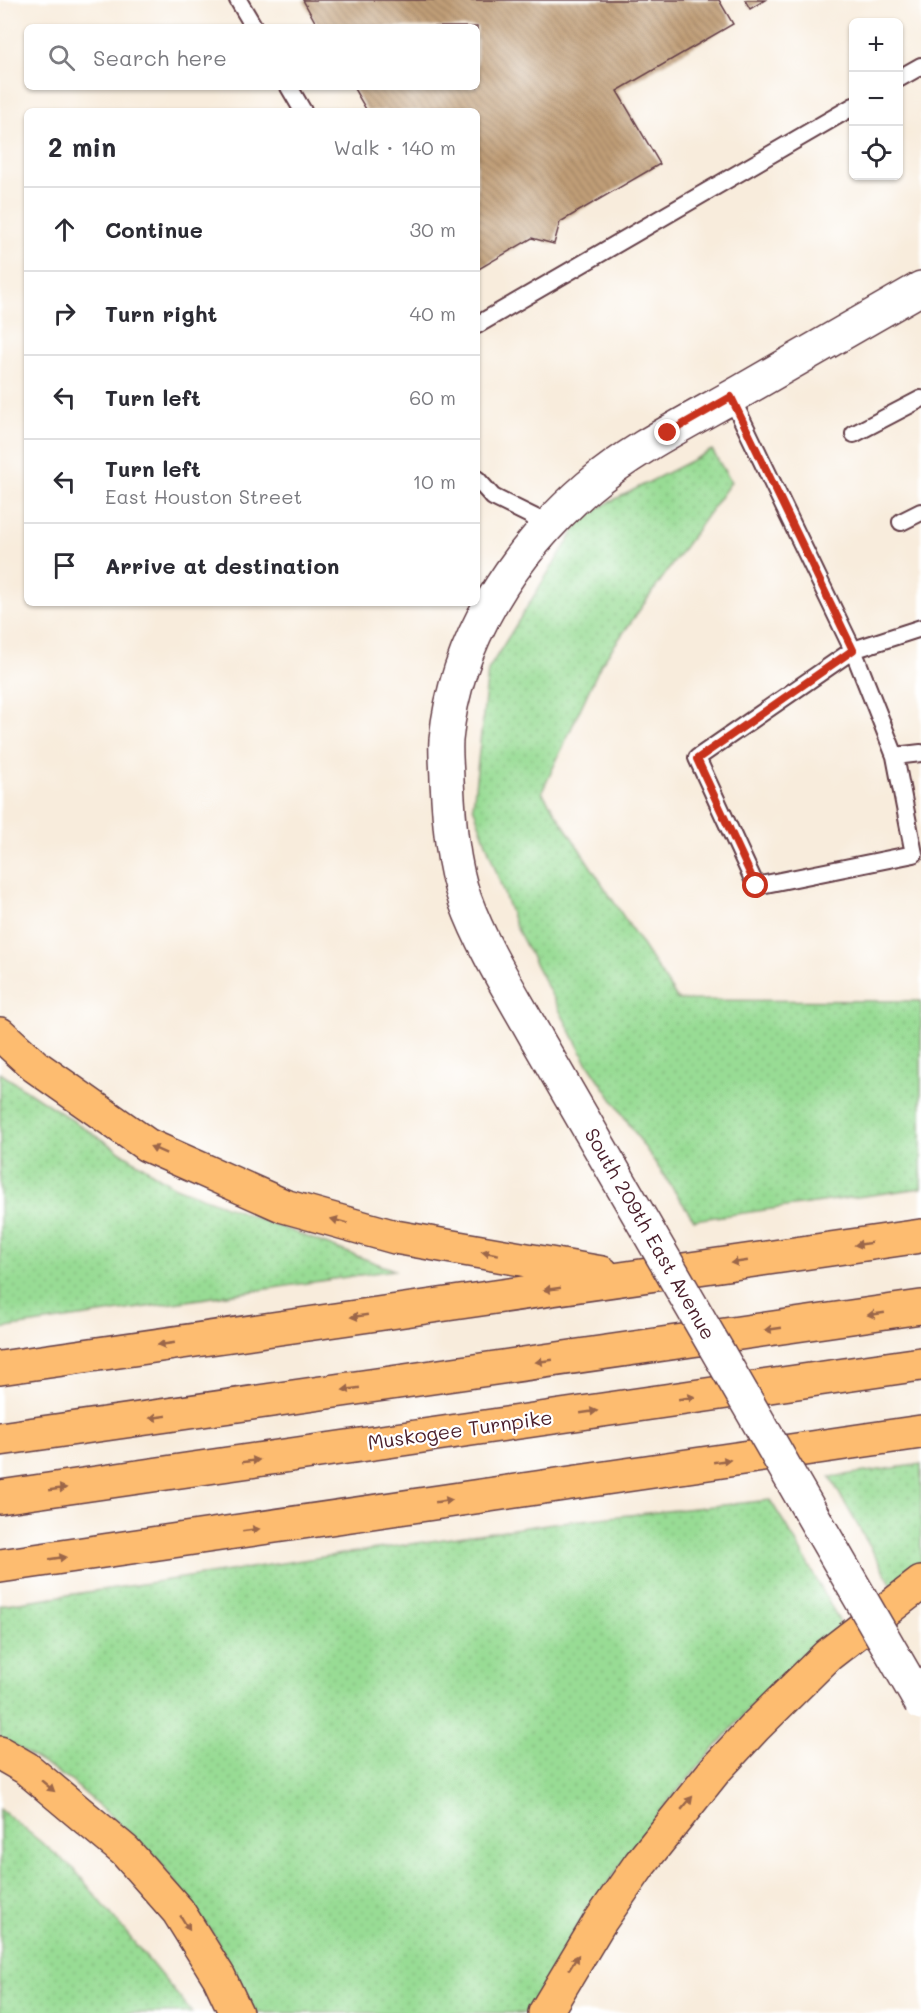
<!DOCTYPE html>
<meta charset="utf-8">
<style>
body{margin:0;font-family:Mali,sans-serif;background:#f2f2f3;color:#2b2b33}
.controls{position:absolute;right:18px;top:18px;display:grid;overflow:hidden;border-radius:9px;box-shadow:0 2px 4px #0004}
.controls button{width:54px;height:54px;display:grid;place-items:center;padding:0;border:0;border-bottom:2px solid #e1e1e2;background:#fff;color:#2b2b33;font:30px sans-serif}
.stop{position:absolute;width:18px;height:18px;margin:-14px;border:4px solid #c8321e;border-radius:50%;background:#fff}
.stop.end{background:#c8321e;border-color:#fff;box-shadow:0 2px 6px #0008}
.list{margin:0;padding:0;list-style:none}
h2{display:flex;justify-content:space-between;align-items:center;height:78px;margin:0;padding:0 24px;font-size:26px}
h2 small{font-size:20px;font-weight:400;color:#7c7c81}
.list li{display:grid;grid-template-columns:39px 1fr auto;gap:18px;align-items:center;box-sizing:border-box;height:84px;padding:0 24px;border-top:2px solid #e1e1e2}
.list b{display:block;font-size:22px;white-space:nowrap}
.list p{margin:0;font-size:20px;white-space:nowrap;color:#7c7c81}
.list em{font-size:20px;font-style:normal;color:#7c7c81}
.icon{flex:none;width:33px;height:33px;fill:none;stroke:currentColor;stroke-width:2;stroke-linecap:round;stroke-linejoin:round}
.map{position:relative;flex:none;width:921px;height:2013px;overflow:hidden}
.search{position:absolute;background:#fff;box-shadow:0 2px 4px #0004;left:24px;top:24px;width:456px;height:66px;display:flex;align-items:center;gap:15px;box-sizing:border-box;padding:0 21px;border-radius:9px;color:#7c7c81;font-size:22px}
.panel{position:absolute;background:#fff;box-shadow:0 2px 4px #0004;left:24px;top:108px;width:456px;height:498px;border-radius:9px}
.map>svg:first-child{display:block}
.green{fill:url(#green-dots);stroke:#717e60;stroke-width:1.5}
.building{fill:url(#building-back-hatch)}
.lines{fill:none;stroke-linecap:round;stroke-linejoin:round}
.service-casing{stroke:#643e46;stroke-width:20}
.tertiary-casing{stroke:#643e46;stroke-width:36}
.motorway-casing{stroke:#643e46;stroke-width:36}
.service{stroke:#fff;stroke-width:16}
.tertiary{stroke:#fff;stroke-width:33}
.motorway{stroke:#fdbc70;stroke-width:33}
.tertiary-bridge-casing{stroke:#643e46;stroke-width:36;stroke-linecap:butt}
.tertiary-bridge{stroke:#fff;stroke-width:33}
.oneway{fill:#9b664a}
.route{stroke:#c8321e;stroke-width:8}
.labels{text-anchor:middle;stroke-width:4.5;stroke-linejoin:round;paint-order:stroke}
.street-label{font-size:20px;fill:#4a1f2b;stroke:#fff}
</style>
<div class="map">
<svg width="921" height="2013" viewBox="0 0 921 2013">
<defs>
<pattern id="green-dots" width="8" height="8" patternUnits="userSpaceOnUse" patternTransform="scale(1.5)"><rect width="8" height="8" fill="#98dc94"/><path d="M2 2h.1M6 6h.1" fill="none" stroke="#84bc80" stroke-width="1.8" stroke-linecap="round"/></pattern>
<pattern id="building-back-hatch" width="6" height="6" patternUnits="userSpaceOnUse" patternTransform="scale(1.5)"><rect width="6" height="6" fill="#c09e77"/><path d="M-1 5l2 2M0 0l6 6M5-1l2 2" fill="none" stroke="#9e8062"/></pattern>
</defs>
<rect width="100%" height="100%" fill="#fff"/>
<filter id="ink" filterUnits="userSpaceOnUse"><feTurbulence type="fractalNoise" baseFrequency=".0167" numOctaves="2"/><feDisplacementMap in="SourceGraphic" scale="12" xChannelSelector="R" yChannelSelector="G"/><feConvolveMatrix kernelMatrix="1 2 1 2 8 2 1 2 1" color-interpolation-filters="sRGB"/></filter>
<filter id="wash" filterUnits="userSpaceOnUse"><feTurbulence type="fractalNoise" baseFrequency=".008" numOctaves="4" result="noise"/><feDisplacementMap in="SourceGraphic" scale="24" xChannelSelector="R" yChannelSelector="G"/><feGaussianBlur stdDeviation="1.35" result="paint"/><feColorMatrix in="noise" values="0 0 0 0 0 0 0 0 0 0 0 0 0 0 0 0 0 1.4 0 .05"/><feComposite in="paint" operator="in"/></filter>
<g filter="url(#wash)">
<rect width="100%" height="100%" fill="#f8ecdc"/>
<path class="green" d="M712 450 731 482 601 664 542 792 678 1000 921 1001V1188L694 1220 585 1059 515 925 473 806 488 670 584 515Z
M0 1073 173 1186 394 1270 0 1329Z
M921 1464V1568L893 1587 830 1477Z
M770 1500 793 1537 841 1624 754 1703 661 1810 582 1918 529 2013H253L215 1937 157 1857 71 1781 0 1737V1605L553 1523Z
M0 1809 74 1869 192 2013H0Z"/>
<g id="blocks">
<path class="building" d="M303 0H719L733 24 617 91 660 164 560 222 554 244 532 238 477 270V111H367L353 87H477V27H318Z
M745 0H765L750 9Z"/>
</g>
</g>
<g filter="url(#ink)">
<use href="#blocks" fill-opacity="0" stroke="#643e46" stroke-width="1.5"/>
<g class="lines">
<g class="service-casing">
<path id="service" d="M238 0 254 27
M898 79 921 66
M289 87 303 111
M477 325 854 106
M731 397 853 650 895 756 921 753
M854 434 921 399
M477 479 493 497 550 525
M901 522 921 512
M895 756 914 854 756 886 697 758 853 650 921 628"/>
</g>
<g class="tertiary-casing">
<path id="tertiary" d="M537 1039C512 994 483 949 465 900 452 863 449 820 447 781 447 768 445 754 446 740 455 641 514 551 588 487 634 448 690 421 742 391 801 357 861 323 921 288"/>
</g>
<g class="motorway-casing">
<path id="motorway" d="M0 1034 35 1066 147 1145 284 1206 395 1237 602 1273
M0 1368 921 1236
M0 1439 921 1307
M0 1497 921 1364
M0 1566 921 1432
M0 1753 26 1768 125 1851 178 1911 219 1977 236 2013
M545 2013 599 1923 640 1864 716 1769 755 1727 828 1655 921 1583"/>
</g>
<use href="#service" class="service"/>
<use href="#tertiary" class="tertiary"/>
<use href="#motorway" class="motorway"/>
<g class="tertiary-bridge-casing">
<path id="tertiary-bridge" d="M537 1039 921 1703"/>
</g>
<use href="#tertiary-bridge" class="tertiary-bridge"/>
</g>
<defs><path id="oneway-solid" d="M-6-.8H1V-3.2L6.5 0L1 3.2V.8H-6Z" transform="scale(1.5)"/></defs>
<g class="oneway">
<use href="#oneway-solid" transform="translate(158 1150) rotate(-156)"/>
<use href="#oneway-solid" transform="translate(339 1221) rotate(-165)"/>
<use href="#oneway-solid" transform="translate(863 1244) rotate(172)"/>
<use href="#oneway-solid" transform="translate(490 1253) rotate(-170)"/>
<use href="#oneway-solid" transform="translate(739 1262) rotate(172)"/>
<use href="#oneway-solid" transform="translate(552 1289) rotate(172)"/>
<use href="#oneway-solid" transform="translate(876 1314) rotate(172)"/>
<use href="#oneway-solid" transform="translate(359 1316) rotate(172)"/>
<use href="#oneway-solid" transform="translate(773 1329) rotate(172)"/>
<use href="#oneway-solid" transform="translate(166 1344) rotate(172)"/>
<use href="#oneway-solid" transform="translate(544 1361) rotate(172)"/>
<use href="#oneway-solid" transform="translate(351 1389) rotate(172)"/>
<use href="#oneway-solid" transform="translate(687 1398) rotate(-8)"/>
<use href="#oneway-solid" transform="translate(589 1412) rotate(-8)"/>
<use href="#oneway-solid" transform="translate(158 1417) rotate(172)"/>
<use href="#oneway-solid" transform="translate(251 1461) rotate(-8)"/>
<use href="#oneway-solid" transform="translate(722 1461) rotate(-8)"/>
<use href="#oneway-solid" transform="translate(58 1489) rotate(-8)"/>
<use href="#oneway-solid" transform="translate(444 1501) rotate(-8)"/>
<use href="#oneway-solid" transform="translate(251 1530) rotate(-8)"/>
<use href="#oneway-solid" transform="translate(58 1558) rotate(-8)"/>
<use href="#oneway-solid" transform="translate(48 1786) rotate(40)"/>
<use href="#oneway-solid" transform="translate(687 1803) rotate(-50)"/>
<use href="#oneway-solid" transform="translate(185 1923) rotate(58)"/>
<use href="#oneway-solid" transform="translate(574 1962) rotate(-58)"/>
</g>
</g>
<g class="lines" filter="url(#ink)">
<path class="route" d="M668 433 731 397 853 650 697 759 756 886"/>
</g>
<g class="labels">
<g class="street-label">
<text transform="translate(650 1234) rotate(60)" y="7">South 209th East Avenue</text>
<text transform="translate(460 1430) rotate(-8)" y="7">Muskogee Turnpike</text>
</g>
</g>
</svg>
<div class="controls">
<button>+</button>
<button>−</button>
<button><svg class="icon" aria-label="locate" viewBox="0 0 24 24"><circle cx="12" cy="12" r="6"/><path d="M12 2v4M12 18v4M2 12h4M18 12h4"/></svg></button>
</div>
<div class="stop" style="left:756px;top:886px"></div>
<div class="stop end" style="left:668px;top:433px"></div>
<div class="search"><svg class="icon" aria-label="search" viewBox="0 0 24 24"><circle cx="10" cy="10" r="6"/><path d="M15 15l6 6"/></svg>Search here</div>
<section class="panel">
<h2>2 min<small>Walk · 140 m</small></h2>
<ul class="list">
<li><svg class="icon" aria-label="ahead" viewBox="0 0 24 24"><path d="M12 20V5M6 11l6-6 6 6"/></svg><div><b>Continue</b></div><em>30 m</em></li>
<li><svg class="icon" aria-label="right" viewBox="0 0 24 24"><path d="M7 20v-9h11M14 6l5 5-5 5"/></svg><div><b>Turn right</b></div><em>40 m</em></li>
<li><svg class="icon" aria-label="left" viewBox="0 0 24 24"><path d="M17 20v-9H6M10 6l-5 5 5 5"/></svg><div><b>Turn left</b></div><em>60 m</em></li>
<li><svg class="icon" aria-label="left" viewBox="0 0 24 24"><path d="M17 20v-9H6M10 6l-5 5 5 5"/></svg><div><b>Turn left</b><p>East Houston Street</p></div><em>10 m</em></li>
<li><svg class="icon" aria-label="arrive" viewBox="0 0 24 24"><path d="M6 21V4h12l-3 4 3 4H6"/></svg><div><b>Arrive at destination</b></div></li>
</ul>
</section>
</div>
